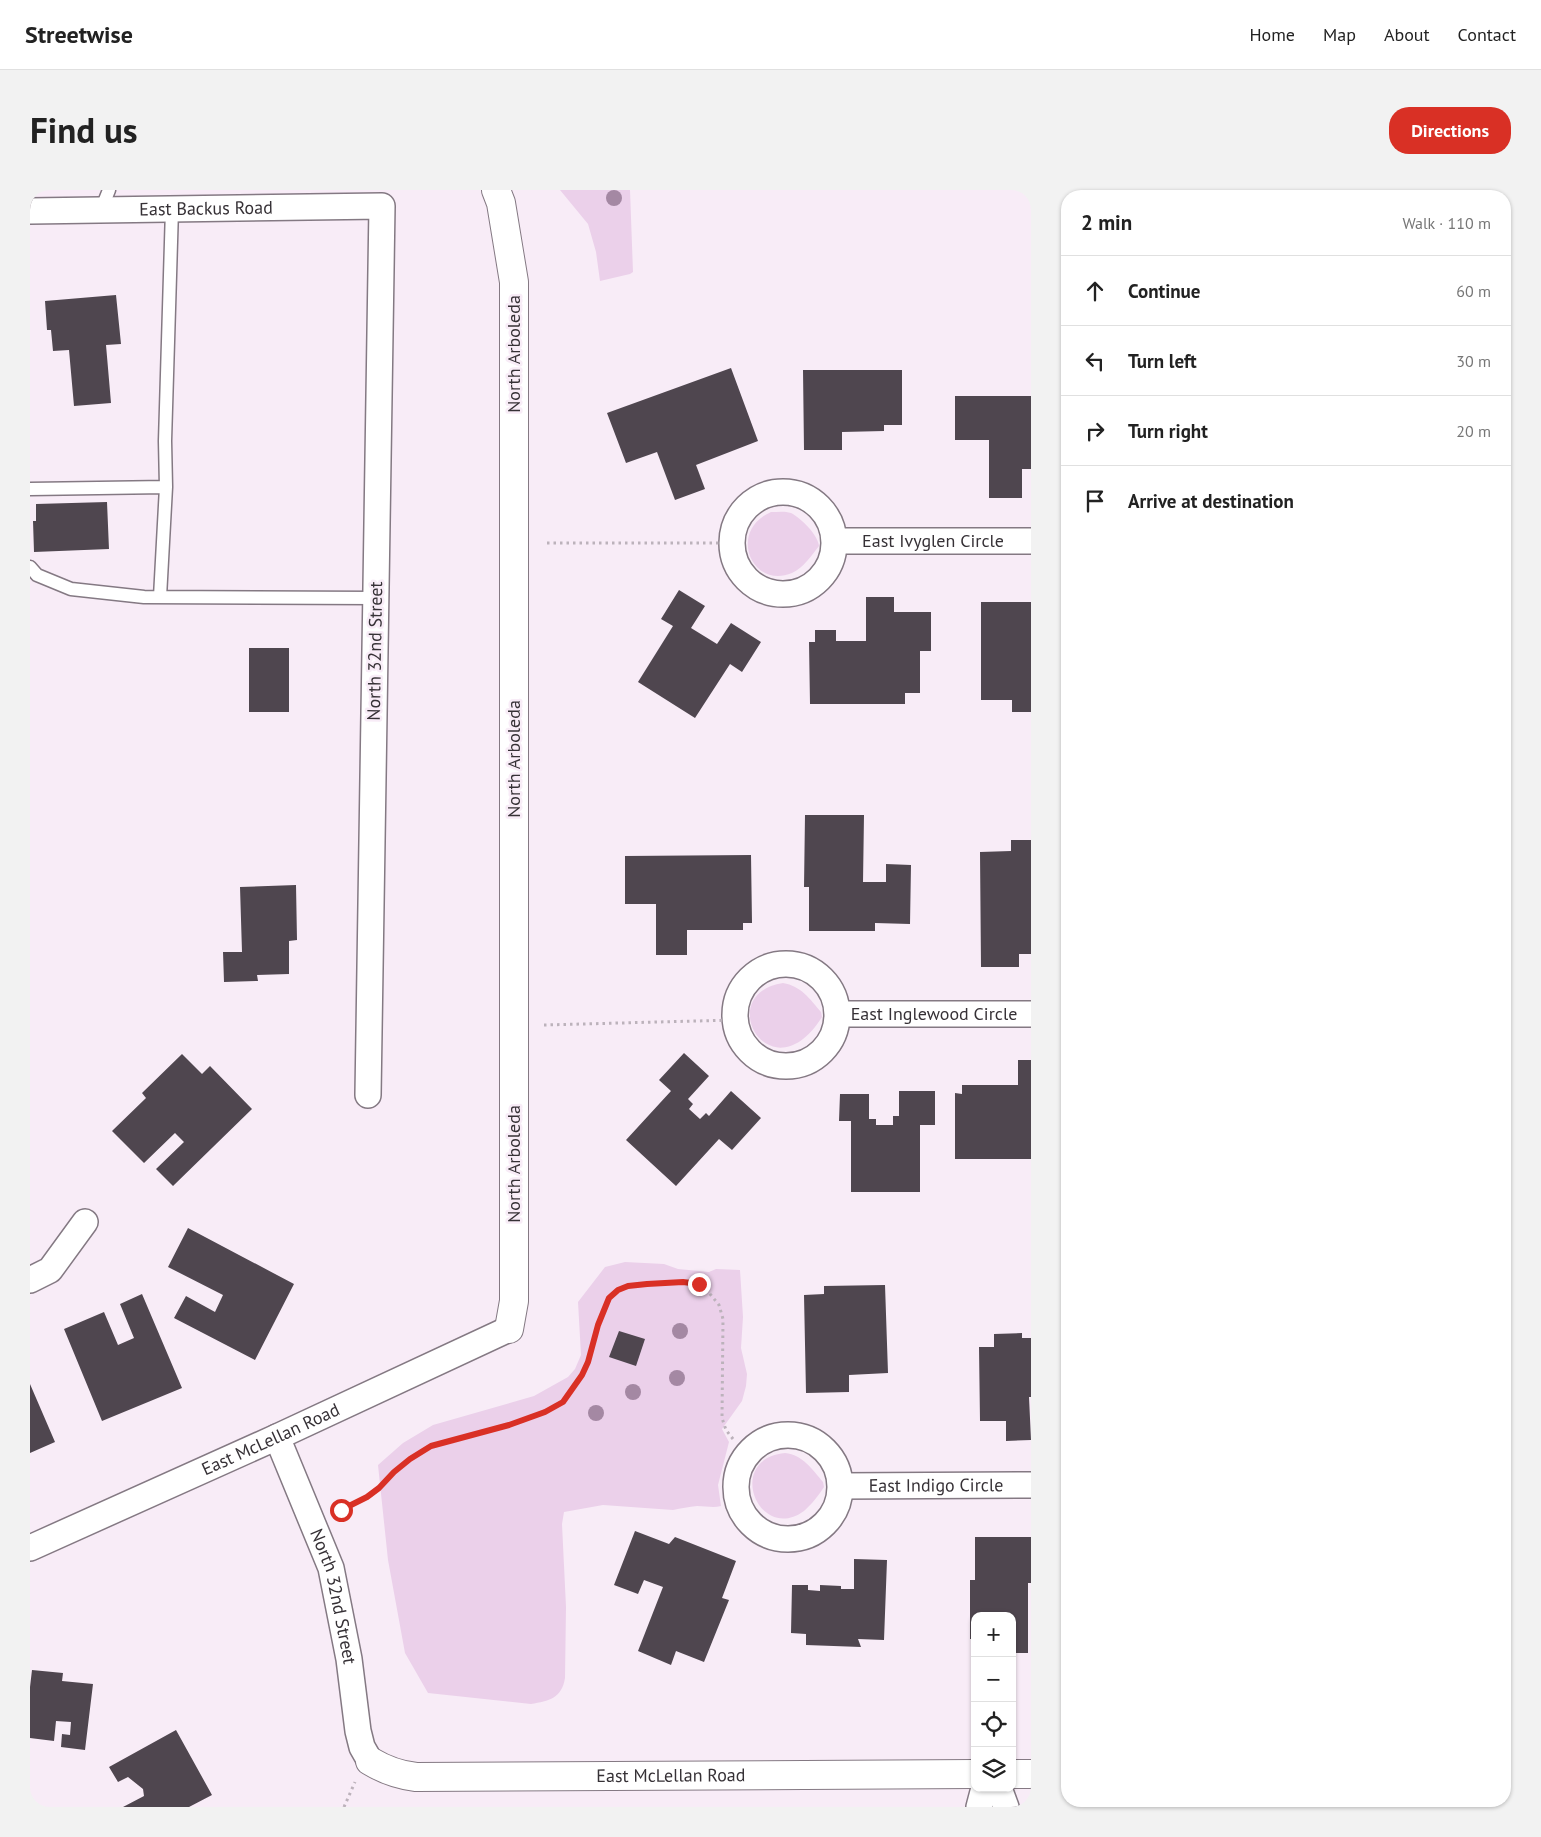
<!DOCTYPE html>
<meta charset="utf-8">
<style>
body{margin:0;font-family:"PT Sans",sans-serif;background:#f2f2f2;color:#222}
.controls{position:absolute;right:15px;bottom:15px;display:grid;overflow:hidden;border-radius:10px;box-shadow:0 1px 4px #0004}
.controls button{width:45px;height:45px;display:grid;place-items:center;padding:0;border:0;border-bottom:1px solid #e0e0e0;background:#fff;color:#222;font:25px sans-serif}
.stop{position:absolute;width:15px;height:15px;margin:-11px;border:4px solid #d93025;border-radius:50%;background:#fff}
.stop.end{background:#d93025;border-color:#fff;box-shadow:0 1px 5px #0008}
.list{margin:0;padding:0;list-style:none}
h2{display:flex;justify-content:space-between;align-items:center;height:65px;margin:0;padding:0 20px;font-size:21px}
h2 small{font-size:16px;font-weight:400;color:#767676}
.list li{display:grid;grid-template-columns:32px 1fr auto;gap:15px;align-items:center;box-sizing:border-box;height:70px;padding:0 20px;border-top:1px solid #e0e0e0}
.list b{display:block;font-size:19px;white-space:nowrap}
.list em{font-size:16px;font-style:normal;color:#767676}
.icon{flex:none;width:28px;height:28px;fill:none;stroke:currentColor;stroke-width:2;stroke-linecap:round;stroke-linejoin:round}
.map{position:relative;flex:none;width:1001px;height:1617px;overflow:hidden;border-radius:20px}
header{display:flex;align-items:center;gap:30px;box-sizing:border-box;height:70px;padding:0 25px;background:#fff;border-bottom:1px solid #e0e0e0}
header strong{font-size:24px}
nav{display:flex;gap:28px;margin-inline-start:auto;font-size:18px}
.intro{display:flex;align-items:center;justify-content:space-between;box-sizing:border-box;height:120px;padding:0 30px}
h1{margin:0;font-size:35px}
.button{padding:12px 22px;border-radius:20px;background:#d93025;color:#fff;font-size:18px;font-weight:700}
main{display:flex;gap:30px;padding:0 30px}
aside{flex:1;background:#fff;border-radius:20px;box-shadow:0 1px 4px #0004}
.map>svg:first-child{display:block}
.green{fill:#ebd0ea}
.building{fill:#4f464f}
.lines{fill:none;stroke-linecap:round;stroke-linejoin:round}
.lane-casing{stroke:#847983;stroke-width:15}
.street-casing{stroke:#847983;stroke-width:28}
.secondary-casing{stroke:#847983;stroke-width:30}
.path{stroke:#bcb2bb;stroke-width:3;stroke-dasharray:2.5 4;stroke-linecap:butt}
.lane{stroke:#fff;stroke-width:12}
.street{stroke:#fff;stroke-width:25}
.secondary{stroke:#fff;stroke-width:28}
.tree{fill:#a488a3}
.route{stroke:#d93025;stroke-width:6}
.labels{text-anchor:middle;stroke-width:5;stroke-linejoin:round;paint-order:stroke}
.street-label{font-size:18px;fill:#363136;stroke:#f8ecf7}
</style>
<header>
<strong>Streetwise</strong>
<nav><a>Home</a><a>Map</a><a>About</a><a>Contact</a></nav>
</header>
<div class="intro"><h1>Find us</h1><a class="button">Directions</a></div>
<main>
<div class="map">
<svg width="1001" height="1617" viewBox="0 0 1001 1617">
<rect width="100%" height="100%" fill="#f8ecf7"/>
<path class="green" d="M530 0H600L603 82 600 84 570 91 566 62 558 34Z
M741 322C748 322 755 321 761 323 771 328 788 345 789 356 782 365 773 378 762 383 722 400 697 341 741 322Z
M753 793C771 796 780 809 791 822L792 827C741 908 681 804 753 793Z
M595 1072 634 1074 648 1079 669 1081 679 1082 686 1079 710 1080 713 1127 711 1158 717 1184 716 1196 712 1211 692 1239 699 1252 688 1295 691 1316C683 1318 676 1316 667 1316 659 1317 651 1318 643 1320L573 1315 534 1322 532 1334 536 1417 535 1488C532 1508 519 1511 501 1514L398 1503 375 1463 358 1370 348 1275 373 1253 403 1235 504 1206 538 1187 545 1179 551 1165 548 1112 575 1077Z
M755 1263C773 1265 782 1279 793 1292L794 1297C789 1305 781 1315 774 1321 729 1354 694 1269 755 1263Z"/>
<path class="building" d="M86 105 91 154 76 155 81 213 44 216 39 160 23 161 21 140H17L15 111Z
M701 178 728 251 666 275 675 299 645 310 627 262 596 273 577 223Z
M773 180H872V235H854V241L812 242V260H774Z
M925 206H1001V279H992V308H959V250H925Z
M77 312 79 359 4 362 3 331H6V314Z
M649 400 675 416 661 438 687 454 701 433 731 452 712 482 700 474 665 528 608 492 643 436 631 429Z
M836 407H864V422H901V461H890V503H875V514H780L779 452H785V440H806V451H836Z
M951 412H1001V522H982V510H951Z
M219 458H259V522H219Z
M775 625H834L833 692H856V674L881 675 880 734 845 733V741H779V697H774Z
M981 650H1001V764H989V777H951L950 662 981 661Z
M721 665 722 733H713V740H657V765H626V714H595V666Z
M266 695 267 750 259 751V784L227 785 228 791 194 792 193 762H212L210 697Z
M654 863 679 886 658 909 663 914 659 919 670 929 676 923 679 926 701 901 731 928 702 960 689 949 646 996 596 950 641 901 629 890Z
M152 864 172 884 180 876 222 919 143 996 126 979 154 952 145 943 114 973 82 941 116 908 112 903Z
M988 870H1001V969H925V903L932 904V895H988Z
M869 901H905V935H890V1002H821V931H809L810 904H839V929H846V935H863V926H869Z
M158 1038 264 1094 225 1170 144 1128 156 1106 185 1122 193 1105 138 1077Z
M855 1095 858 1183 819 1185V1202L776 1203 774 1105 794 1104V1096Z
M112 1104 152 1198 72 1231 34 1139 74 1122 88 1155 104 1148 90 1114Z
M589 1141 615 1149 606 1176 579 1167Z
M992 1143V1148H1001V1207H999L1001 1250 976 1251V1231H950L949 1157H964V1144Z
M0 1194 25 1252 0 1263Z
M605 1341 639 1354 645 1347 706 1371 692 1408 699 1410 674 1472 646 1461 641 1475 608 1461 633 1397 614 1390 608 1404 584 1395Z
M945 1347H1001V1393H998V1463H982V1426H945V1449H940V1390H945Z
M824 1369 857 1370 854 1450 828 1449 831 1457 776 1455V1444L761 1443 762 1395H778V1400L790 1401V1395L811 1396V1399H824Z
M2 1480 33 1483 32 1491 63 1494 55 1560 31 1557 32 1544 40 1545 41 1532 26 1531 24 1551 0 1548V1497Z
M146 1540 182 1605 159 1617H93L114 1606 113 1599 98 1587 88 1592 79 1577Z"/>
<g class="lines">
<g class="lane-casing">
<path id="lane" d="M71 20 79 0
M0 299 136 297
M0 377 7 385 41 399 114 407 346 408
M130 407 136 297 135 251 142 19"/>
</g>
<g class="street-casing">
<g id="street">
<path id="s1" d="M0 21 352 16 338 905"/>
<circle cx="753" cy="353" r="51"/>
<path id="s2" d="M805 351H1001"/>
<circle cx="756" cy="825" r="51"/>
<path id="s3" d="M808 824H1001"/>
<path d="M0 1090 20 1080 55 1032"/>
<circle cx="758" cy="1297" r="52"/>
<path id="s4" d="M247 1247 301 1378 319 1469 328 1541 332 1557 340 1571"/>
<path id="s5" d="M811 1296 1001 1295"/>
<path id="s6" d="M0 1358 247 1247 479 1139"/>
<path d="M969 1598 976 1617"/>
<path d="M949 1617 954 1598"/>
</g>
</g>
<g class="secondary-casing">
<g id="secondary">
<path d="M466 0 471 13 484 92V1111L479 1139"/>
<path id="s7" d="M340 1571C355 1580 368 1585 386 1587L945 1584"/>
<path d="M982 1584H1001"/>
</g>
</g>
<path class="path" d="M517 353H702
M514 835 704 830
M311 1320 337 1307 349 1298 364 1282 380 1269 401 1256 479 1235 515 1222 533 1212 552 1185 558 1172 568 1135 579 1108 588 1100 599 1096 617 1094 653 1093 669 1094 676 1099 689 1115 693 1129 692 1228 696 1240 703 1249
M314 1617 325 1592"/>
<use href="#lane" class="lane"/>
<use href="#street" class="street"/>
<use href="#secondary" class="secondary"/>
</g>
<g class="tree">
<circle cx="584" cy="8" r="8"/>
<circle cx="650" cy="1141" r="8"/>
<circle cx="647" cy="1188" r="8"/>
<circle cx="603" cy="1202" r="8"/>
<circle cx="566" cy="1223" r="8"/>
</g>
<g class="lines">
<path class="route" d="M311 1320 337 1307 349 1298 364 1282 380 1269 401 1256 479 1235 515 1222 533 1212 552 1185 558 1172 568 1135 579 1108 588 1100 598 1096 617 1094 653 1092 669 1094"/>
</g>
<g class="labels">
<g class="street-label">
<text dy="6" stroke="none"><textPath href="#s1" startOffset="176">East Backus Road</textPath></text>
<text transform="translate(484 164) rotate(-90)" y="6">North Arboleda</text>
<text dy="6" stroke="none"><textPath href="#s2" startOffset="98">East Ivyglen Circle</textPath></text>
<text transform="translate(345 461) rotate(-89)" y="6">North 32nd Street</text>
<text transform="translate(484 569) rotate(-90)" y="6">North Arboleda</text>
<text dy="6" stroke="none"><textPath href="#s3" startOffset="96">East Inglewood Circle</textPath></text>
<text transform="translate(484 974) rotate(-90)" y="6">North Arboleda</text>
<text dy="6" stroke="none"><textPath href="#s6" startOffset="264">East McLellan Road</textPath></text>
<text dy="6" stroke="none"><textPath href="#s5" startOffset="95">East Indigo Circle</textPath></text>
<text dy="6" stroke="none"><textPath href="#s4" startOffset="170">North 32nd Street</textPath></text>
<text dy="6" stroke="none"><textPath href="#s7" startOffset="304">East McLellan Road</textPath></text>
</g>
</g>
</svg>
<div class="controls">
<button>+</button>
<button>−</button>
<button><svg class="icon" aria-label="locate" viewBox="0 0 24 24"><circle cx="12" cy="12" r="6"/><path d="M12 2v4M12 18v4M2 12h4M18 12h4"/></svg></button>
<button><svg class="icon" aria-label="layers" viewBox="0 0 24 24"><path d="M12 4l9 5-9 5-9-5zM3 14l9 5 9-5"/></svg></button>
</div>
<div class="stop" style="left:311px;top:1320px"></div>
<div class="stop end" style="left:669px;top:1094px"></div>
</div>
<aside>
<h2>2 min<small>Walk · 110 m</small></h2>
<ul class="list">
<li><svg class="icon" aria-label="ahead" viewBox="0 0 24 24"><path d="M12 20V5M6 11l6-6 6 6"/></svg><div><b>Continue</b></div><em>60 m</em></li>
<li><svg class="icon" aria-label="left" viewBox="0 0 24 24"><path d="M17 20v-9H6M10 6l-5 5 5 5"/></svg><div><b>Turn left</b></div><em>30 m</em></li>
<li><svg class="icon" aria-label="right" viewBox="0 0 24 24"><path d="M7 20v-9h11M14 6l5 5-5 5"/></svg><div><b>Turn right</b></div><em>20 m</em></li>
<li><svg class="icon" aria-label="arrive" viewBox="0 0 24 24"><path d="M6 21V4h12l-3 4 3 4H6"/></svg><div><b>Arrive at destination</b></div></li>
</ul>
</aside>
</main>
